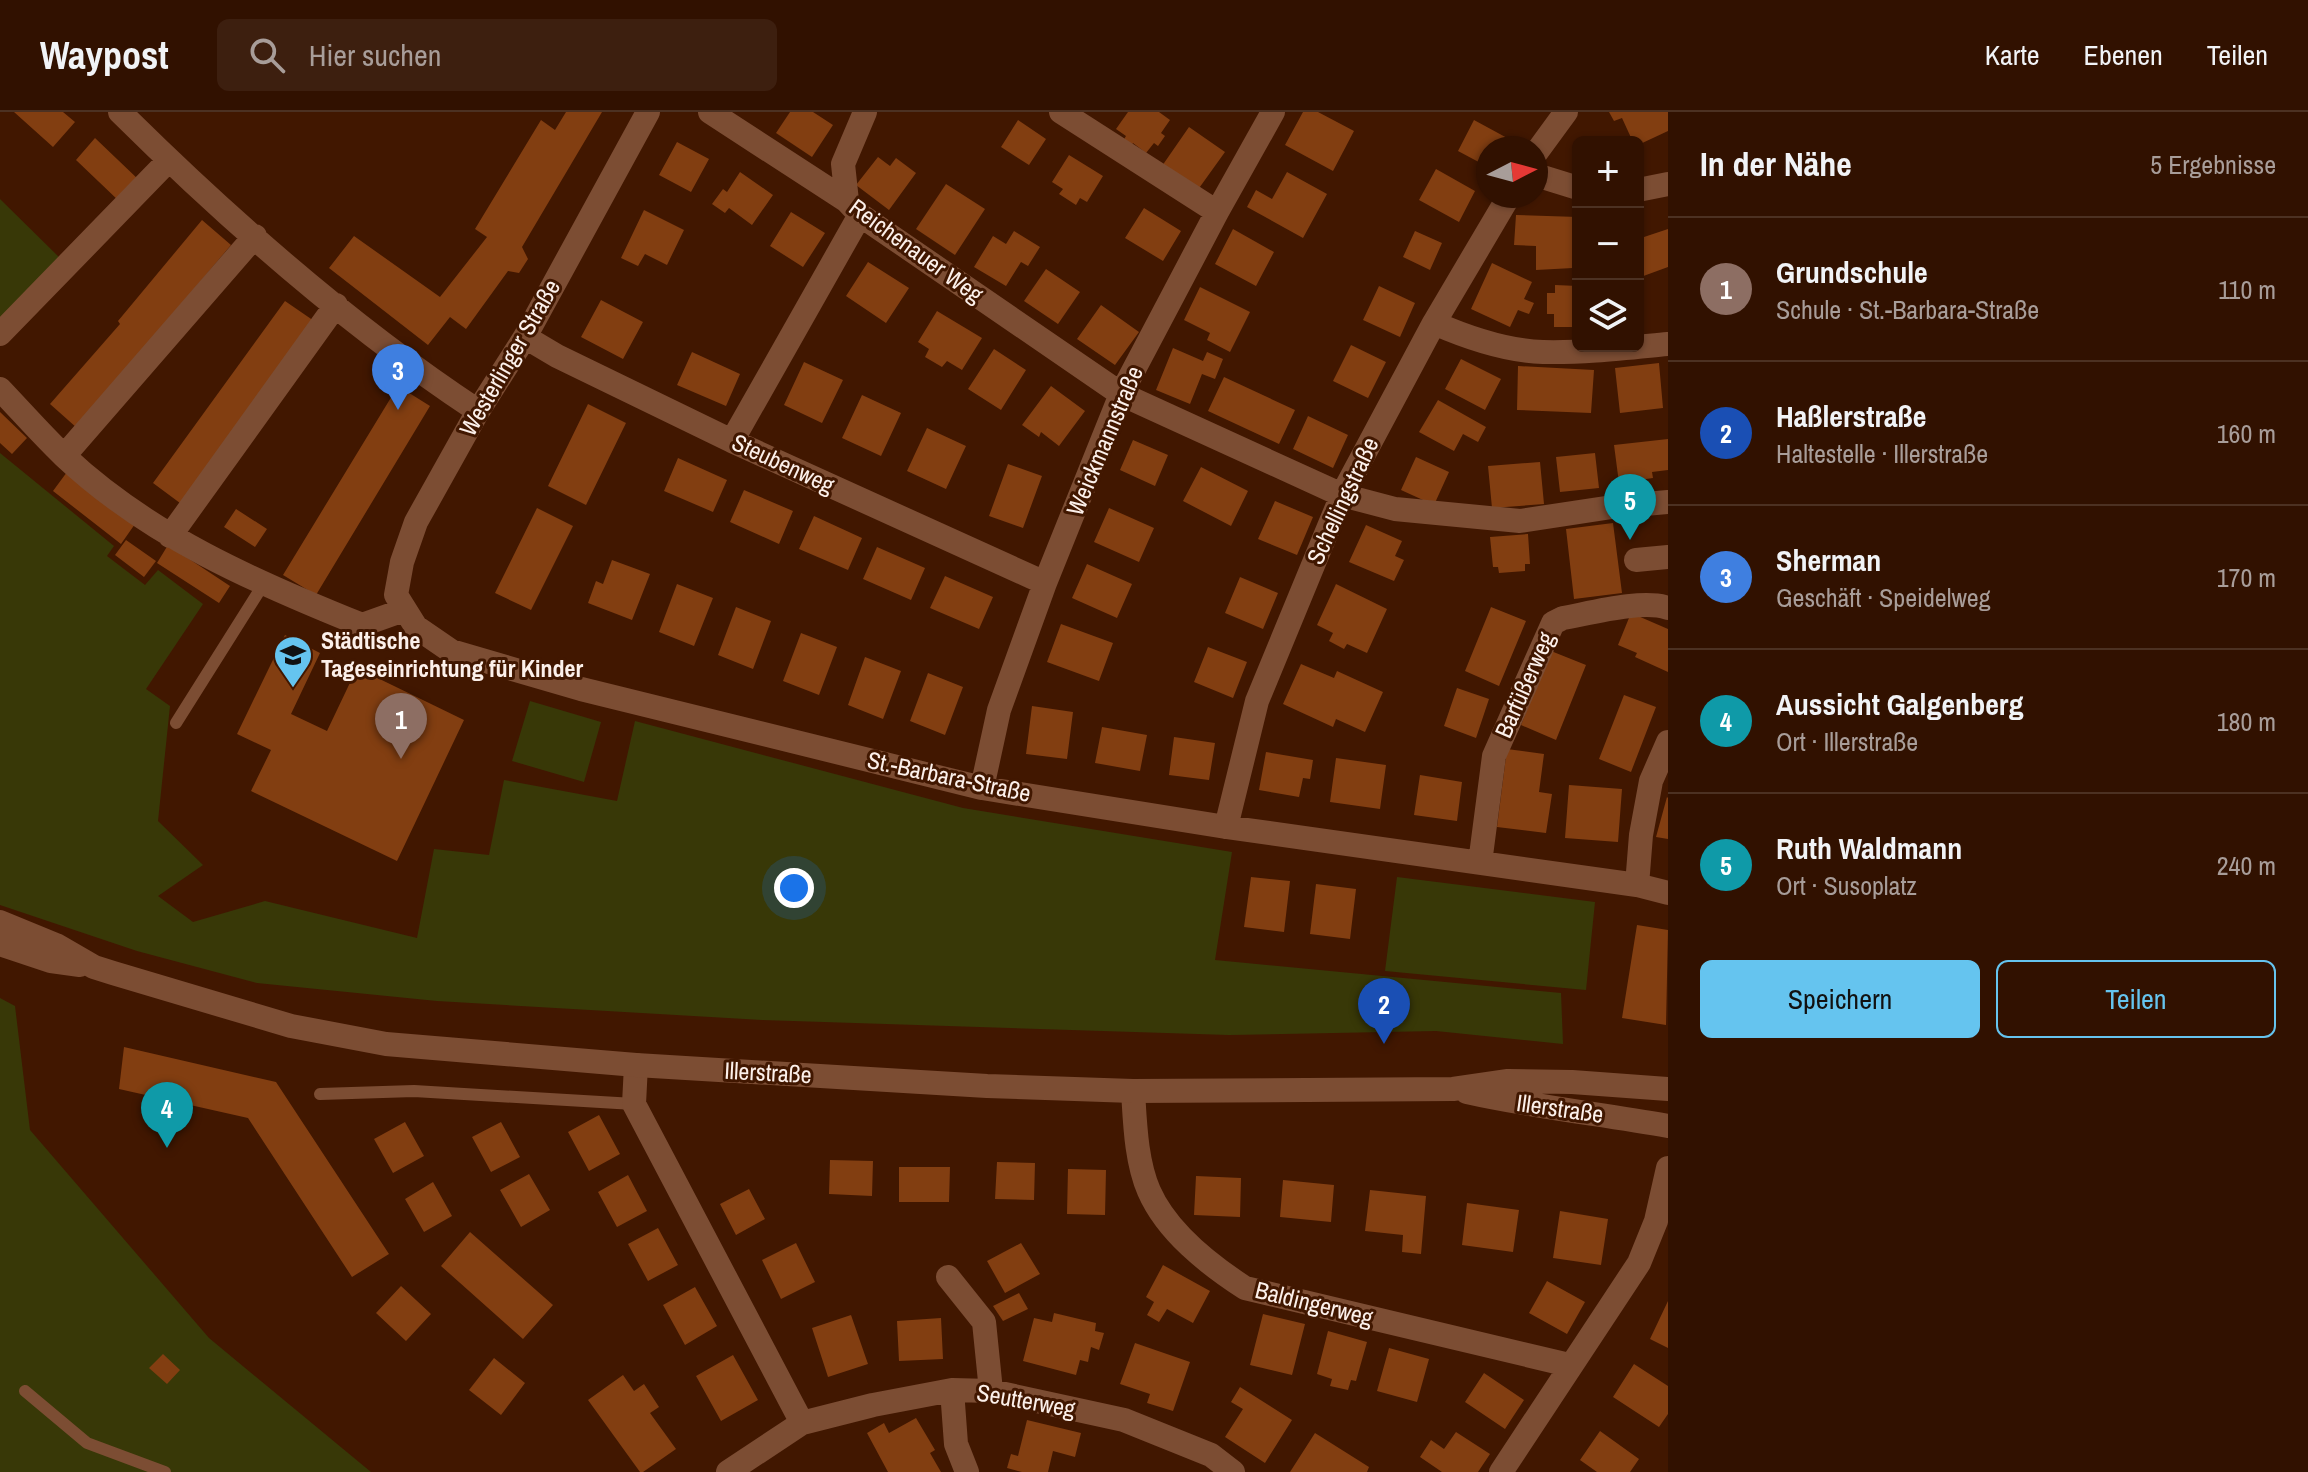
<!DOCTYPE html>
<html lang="de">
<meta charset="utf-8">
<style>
body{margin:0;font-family:"Archivo Narrow",sans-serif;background:#3d1f0f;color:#f1f3f6}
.controls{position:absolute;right:24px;top:24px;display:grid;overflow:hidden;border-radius:12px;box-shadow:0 2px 6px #0004}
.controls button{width:72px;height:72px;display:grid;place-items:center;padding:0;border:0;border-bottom:2px solid #4c3122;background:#311100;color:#f1f3f6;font:40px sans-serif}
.compass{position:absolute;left:1476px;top:24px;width:72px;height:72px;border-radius:50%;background:#311100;box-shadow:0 2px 6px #0004;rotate:84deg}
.you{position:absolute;left:794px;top:776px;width:28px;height:28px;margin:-20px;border:6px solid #fff;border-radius:50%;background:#1a73e8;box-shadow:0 0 0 12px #1a73e833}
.badge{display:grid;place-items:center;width:52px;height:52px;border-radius:50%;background:#65c4ef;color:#fff;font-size:26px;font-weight:700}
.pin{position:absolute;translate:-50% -66px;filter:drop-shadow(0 2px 4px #0008)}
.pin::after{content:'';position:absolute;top:42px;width:28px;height:24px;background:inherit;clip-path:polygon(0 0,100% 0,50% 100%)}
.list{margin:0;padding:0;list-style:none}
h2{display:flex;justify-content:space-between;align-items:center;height:104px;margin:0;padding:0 32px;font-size:34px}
h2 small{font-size:26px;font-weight:400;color:#a89d99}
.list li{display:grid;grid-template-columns:52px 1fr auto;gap:24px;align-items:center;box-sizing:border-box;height:144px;padding:0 32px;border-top:2px solid #4c3122}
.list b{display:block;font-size:30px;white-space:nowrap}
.list p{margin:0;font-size:26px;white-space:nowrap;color:#a89d99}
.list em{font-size:26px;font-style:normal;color:#a89d99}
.actions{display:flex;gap:16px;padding:24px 32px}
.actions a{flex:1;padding:18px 0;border:2px solid #65c4ef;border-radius:12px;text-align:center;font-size:28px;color:#65c4ef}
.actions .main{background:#65c4ef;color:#111}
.icon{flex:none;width:44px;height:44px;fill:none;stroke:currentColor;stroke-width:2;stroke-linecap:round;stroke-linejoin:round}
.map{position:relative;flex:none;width:1668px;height:1360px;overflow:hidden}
header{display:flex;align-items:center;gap:48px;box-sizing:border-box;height:112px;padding:0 40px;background:#311100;border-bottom:2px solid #4c3122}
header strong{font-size:38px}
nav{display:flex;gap:44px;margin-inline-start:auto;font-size:28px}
.search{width:560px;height:72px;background:#3d1f0f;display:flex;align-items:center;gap:20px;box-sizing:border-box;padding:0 28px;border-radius:12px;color:#a89d99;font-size:30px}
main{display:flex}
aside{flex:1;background:#311100}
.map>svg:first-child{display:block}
.green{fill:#383807}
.building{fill:#823e11}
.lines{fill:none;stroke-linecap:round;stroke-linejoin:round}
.service{stroke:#7c4d33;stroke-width:12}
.minor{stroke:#7c4d33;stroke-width:24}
.secondary{stroke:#7c4d33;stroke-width:24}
.labels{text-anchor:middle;stroke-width:6;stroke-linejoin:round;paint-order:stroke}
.street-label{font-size:24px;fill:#fcf0ea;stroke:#411700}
.poi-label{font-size:24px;font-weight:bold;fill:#fcf0ea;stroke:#411700;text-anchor:start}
</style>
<header>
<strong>Waypost</strong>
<div class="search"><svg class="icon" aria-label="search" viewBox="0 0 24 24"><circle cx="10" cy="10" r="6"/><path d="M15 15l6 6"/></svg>Hier suchen</div>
<nav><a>Karte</a><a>Ebenen</a><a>Teilen</a></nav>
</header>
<main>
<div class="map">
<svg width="1668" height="1360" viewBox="0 0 1668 1360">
<rect width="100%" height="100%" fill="#411700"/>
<path class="green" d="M0 87 62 148 0 208Z
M0 341 114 434 107 444 145 473 158 458 203 492 146 577 170 594 158 709 203 753 158 784 193 810 265 789 417 826 434 737 489 743 504 668 617 689 635 609 963 696 1232 740 1215 848 1561 881 1563 932 1436 919 1229 923 762 908 437 889 257 871 137 839 0 793Z
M530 589 601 610 584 670 512 649Z
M1397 765 1595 790 1586 878 1385 859Z
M0 886 15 894 30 1018 209 1226 371 1360H0Z"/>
<path class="building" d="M14 0H63L75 10 53 35Z
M566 0H602L522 135 528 147 519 161 508 159 466 217 450 205 428 233 329 156 354 124 440 185 487 125 475 117 541 8 555 18Z
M790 0H813L833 13 812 45 776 21Z
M1128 0H1159L1170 8 1161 21 1165 24 1158 34 1154 31 1146 41 1133 31 1131 34 1123 29 1126 24 1116 17Z
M1303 0H1318L1354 19 1333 59 1285 33Z
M1609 0H1668V19L1638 33V30H1633L1622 6 1614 9Z
M1018 8 1046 27 1029 53 1001 35Z
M1474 8 1509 27 1504 36H1488V55L1458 39Z
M1189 15 1225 40 1197 79 1162 54Z
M95 26 140 69 120 90 76 48Z
M677 30 709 47 691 80 659 63Z
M1069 43 1103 64 1087 90 1080 86 1076 93 1059 82 1063 77 1052 70Z
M878 45 890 54 896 46 916 61 889 98 856 73Z
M1436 57 1475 79 1459 110 1419 88Z
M740 60 773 83 752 113 729 96 725 101 712 92 723 77 727 80Z
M1287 60 1327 82 1303 126 1247 95 1256 78 1272 87Z
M946 72 985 97 955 143 916 117Z
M1144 96 1181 119 1163 149 1125 126Z
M644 98 684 118 667 153 645 142 638 154 621 146Z
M791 100 825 121 803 155 770 134Z
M1516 103 1578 105V137L1574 136 1573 156 1536 158V134L1514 133Z
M202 108 231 133 77 316 50 292 120 212 118 209Z
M1233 117 1274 140 1256 174 1215 152Z
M1668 117V155L1638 166V127Z
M1014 119 1040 135 1028 154 1021 150 1006 174 974 155 993 124 1006 132Z
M1415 119 1442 131 1430 158 1403 145Z
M868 150 909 176 886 211 846 184Z
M1492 151 1532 170 1524 187 1534 191 1529 202 1518 198 1510 215 1471 197Z
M1046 157 1080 180 1058 212 1024 189Z
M1555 173 1578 174V215H1554V202H1547V181H1555Z
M1379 174 1415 191 1400 225 1363 208Z
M1200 175 1250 200 1230 240 1207 228 1210 221 1184 208Z
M601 188 643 210 623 247 581 225Z
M285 189 317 211 184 394 153 371Z
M1101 193 1139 220 1115 253 1077 227Z
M937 199 982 226 962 258 947 249 942 255 925 245 929 237 918 230Z
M1351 233 1386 250 1368 286 1333 269Z
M1173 236 1203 249 1207 240 1223 247 1215 267 1202 262 1190 292 1156 278Z
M994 237 1026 258 1001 298 968 277Z
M692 240 740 262 726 294 677 273Z
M1461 247 1501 267 1485 298 1445 277Z
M804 250 843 268 822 311 784 293Z
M1659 251 1663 296 1620 301 1615 256Z
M1518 254 1594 258 1591 301 1517 298Z
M1224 265 1295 298 1279 332 1208 299Z
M398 274 430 294 316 483 283 463Z
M1051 274 1085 299 1059 334 1041 320 1039 325 1022 313Z
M862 283 901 301 881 344 842 326Z
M1438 288 1486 315 1478 330 1463 322 1454 339 1419 320Z
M588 292 626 311 586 393 548 374Z
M0 300 27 326 12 342 0 331Z
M1308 304 1348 323 1333 356 1293 337Z
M927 316 966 334 946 377 907 359Z
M1668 327V358L1652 360 1653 366 1619 371 1614 333Z
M1133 328 1168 343 1155 374 1120 358Z
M1595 341 1599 376 1560 380 1556 345Z
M1416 345 1449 360 1434 393 1401 378Z
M678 346 727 368 713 400 664 379Z
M1540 350 1544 392 1492 396 1488 354Z
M1008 352 1042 364 1023 416 989 404Z
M1201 355 1248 379 1231 414 1183 389Z
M67 360 135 412 121 432 53 379Z
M744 378 793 399 779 432 730 410Z
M1275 389 1313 405 1297 443 1258 427Z
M537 396 573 414 531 498 495 481Z
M1109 396 1154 416 1139 450 1094 430Z
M236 397 267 417 255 435 224 415Z
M814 404 862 426 848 458 799 437Z
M1613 411 1622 481 1574 487 1566 417Z
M1366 413 1402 429 1395 444 1404 448 1394 469 1349 450Z
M1528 422 1530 452H1525V459L1499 461 1498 455H1493L1490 425Z
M126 428 156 449 144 465 115 443Z
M168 433 230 474 219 491 157 451Z
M877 435 925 456 911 488 863 467Z
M612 448 650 462 632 508 588 491 596 469 603 472Z
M1087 452 1132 472 1117 506 1072 486Z
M945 464 993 485 979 517 930 496Z
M1240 465 1278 481 1263 517 1225 501Z
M677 472 713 486 694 534 659 520Z
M1336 472 1387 497 1367 541 1347 532 1344 537 1329 529 1333 521 1317 513Z
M736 495 771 509 753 557 718 543Z
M1491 495 1526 509 1499 574 1465 559Z
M1631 501 1668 517V560L1635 545 1637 541 1618 533Z
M1061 512 1113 531 1099 569 1047 550Z
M801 521 837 535 819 583 783 569Z
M285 523 320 541 291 602 327 619 357 556 464 608 397 749 251 679 271 638 237 622Z
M1208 535 1247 550 1233 586 1194 570Z
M1551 539 1586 553 1556 628 1521 613Z
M865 545 901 559 883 607 848 593Z
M1301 552 1334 566 1337 559 1383 580 1365 620 1336 607 1333 615 1283 592Z
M928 561 963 575 945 623 910 609Z
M1457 576 1489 587 1476 626 1444 614Z
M1624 583 1656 595 1631 660 1599 647Z
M1032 594 1073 600 1067 647 1026 642Z
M1102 615 1147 623 1140 659 1095 651Z
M1174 625 1215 631 1209 668 1169 663Z
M1507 637 1544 642 1539 680 1552 682 1546 721 1497 715Z
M1266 640 1313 648 1310 667 1303 666 1299 685 1259 678Z
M1336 646 1386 653 1380 697 1330 690Z
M1420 663 1462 670 1457 709 1414 703Z
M1569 673 1622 677 1618 730 1565 726Z
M1667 685 1668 686V727L1656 725Z
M1251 765 1290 769 1284 820 1244 815Z
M1316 772 1356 777 1350 827 1310 822Z
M1637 813 1668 818 1666 913 1622 906Z
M124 935 276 970 389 1142 352 1165 248 1006 119 977Z
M599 1003 620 1042 589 1059 568 1020Z
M405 1010 424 1044 393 1061 374 1027Z
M501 1010 520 1045 491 1060 472 1025Z
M830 1048 873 1049 872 1084 829 1082Z
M997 1050 1035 1051 1034 1088 995 1087Z
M899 1055H950L949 1090H899Z
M1068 1057 1106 1058 1105 1103 1067 1102Z
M529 1062 550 1098 521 1115 500 1078Z
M628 1063 647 1099 617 1115 598 1080Z
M1196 1064 1241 1066 1240 1105 1194 1103Z
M1283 1068 1334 1073 1331 1110 1280 1105Z
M433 1070 452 1104 424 1120 405 1087Z
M749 1077 765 1107 736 1123 720 1092Z
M1370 1078 1426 1084 1421 1142 1402 1140 1403 1123 1365 1119Z
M1467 1091 1519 1098 1513 1140 1462 1133Z
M1560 1099 1608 1107 1601 1153 1553 1146Z
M658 1116 678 1153 648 1169 628 1132Z
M470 1120 553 1193 523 1227 441 1154Z
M796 1131 815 1170 781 1187 762 1148Z
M1021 1131 1040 1162 1005 1181 987 1149Z
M1163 1153 1210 1179 1193 1211 1167 1197 1159 1210 1147 1203 1154 1190 1146 1185Z
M1547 1169 1585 1190 1567 1222 1529 1201Z
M401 1174 431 1202 406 1229 376 1201Z
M695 1175 717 1214 685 1233 663 1193Z
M1019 1181 1028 1197 1003 1209 993 1194Z
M1668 1189V1236L1650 1227Z
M1054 1201 1096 1211 1095 1219 1104 1221 1099 1238 1091 1235 1088 1250 1080 1248 1076 1263 1023 1249 1034 1206 1052 1210Z
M1263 1202 1305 1212 1292 1263 1250 1253Z
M851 1203 868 1252 828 1265 812 1216Z
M941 1206 943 1247 899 1249 897 1209Z
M1328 1219 1367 1230 1356 1269 1351 1268 1348 1278 1330 1274 1332 1267 1317 1262Z
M1135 1231 1190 1250 1173 1299 1147 1291 1150 1282 1120 1272Z
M1389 1236 1429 1247 1417 1290 1377 1279Z
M163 1242 180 1258 167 1272 149 1256Z
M733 1243 758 1288 721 1309 696 1264Z
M494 1246 525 1271 501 1303 469 1278Z
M1634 1252 1668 1274V1302L1659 1315 1613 1285Z
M1484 1261 1524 1288 1505 1317 1465 1290Z
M623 1263 634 1279 644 1272 659 1295 650 1301 676 1337 643 1360H640L588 1288Z
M1240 1275 1292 1308 1265 1351 1225 1325 1243 1297 1231 1290Z
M916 1306 935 1338 930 1341 941 1360H888L867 1321 884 1311 889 1321Z
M1027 1308 1081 1321 1075 1345 1053 1339 1048 1360H1022L1007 1356 1011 1342 1018 1344Z
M1600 1319 1639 1347 1630 1360H1597L1580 1348Z
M1456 1320 1490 1342 1478 1360H1442L1420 1345 1431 1328 1444 1337Z
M1315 1321 1369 1355 1367 1360H1290Z"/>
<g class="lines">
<path class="service" d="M176 611 263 473
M320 982 414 979 634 992
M25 1279 87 1331 165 1360"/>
<path class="minor" d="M120 0C228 107 352 216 478 299
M648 0 525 225 478 299 416 410 402 450 396 483 416 515 451 539 581 577 982 676 1226 715 1637 773 1668 781
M710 0 847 89 860 103 1121 282 1342 383 1395 397 1520 409 1612 395 1668 390
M1061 0 1217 100
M1536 41 1566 0
M1536 63 1578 76
M1638 78 1668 72
M847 89 843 52 865 0
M1434 211C1466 225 1507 239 1543 240 1584 241 1626 236 1668 232
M0 222 169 48
M525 225 557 244 732 329 1045 471
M0 277C21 299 42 323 64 344 149 424 255 470 362 513L404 498
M732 329 860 103
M64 344 255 124
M170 424 336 193
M1636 448 1668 445
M982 676 999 598 1045 471 1121 282 1217 100 1273 0
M1226 715 1257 589 1342 383 1434 211 1509 84
M1480 751 1494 644 1553 511 1563 506C1591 501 1643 487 1668 496
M1637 773 1641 723 1651 669 1668 630
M636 953 634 992 802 1311
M1133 979C1135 1011 1136 1049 1149 1079 1167 1120 1208 1152 1245 1176L1569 1253
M948 1165 984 1210 991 1279
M952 1278 956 1332 967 1360
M728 1360 802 1311 873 1293 952 1278 991 1279 1124 1308 1211 1343 1233 1360
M1501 1360 1639 1151 1656 1109 1668 1056"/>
<path class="secondary" d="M0 810 56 833 94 855 113 861 291 914 386 932 636 953 987 974 1133 979 1453 977 1508 969 1572 970 1668 977
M0 832 51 849 80 853
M1467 980C1533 995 1601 1002 1668 1014"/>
</g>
<defs>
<g id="school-pin" transform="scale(2)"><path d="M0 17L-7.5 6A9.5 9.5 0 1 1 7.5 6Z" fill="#65c4ef" stroke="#411700"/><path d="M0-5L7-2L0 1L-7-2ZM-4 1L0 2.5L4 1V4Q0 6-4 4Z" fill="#111"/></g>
</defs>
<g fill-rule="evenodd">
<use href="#school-pin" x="293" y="543"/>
</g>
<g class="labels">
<g class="street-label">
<text transform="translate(916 139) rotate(36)" y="8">Reichenauer Weg</text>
<text transform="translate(510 246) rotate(-60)" y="8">Westerlinger Straße</text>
<text transform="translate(1105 329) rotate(-67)" y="8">Weickmannstraße</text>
<text transform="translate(783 352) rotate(25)" y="8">Steubenweg</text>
<text transform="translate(1343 389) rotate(-65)" y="8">Schellingstraße</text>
<text transform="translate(1525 573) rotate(-66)" y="8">Barfüßerweg</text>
<text transform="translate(949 665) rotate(12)" y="8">St.-Barbara-Straße</text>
<text transform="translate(768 961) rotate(3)" y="8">Illerstraße</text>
<text transform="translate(1560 997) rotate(8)" y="8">Illerstraße</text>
<text transform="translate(1314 1192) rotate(14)" y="8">Baldingerweg</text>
<text transform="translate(1026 1289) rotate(10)" y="8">Seutterweg</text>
</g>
<g class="poi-label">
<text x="321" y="537">Städtische<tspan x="321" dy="28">Tageseinrichtung für Kinder</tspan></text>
</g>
</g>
</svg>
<div class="controls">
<button>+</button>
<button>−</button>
<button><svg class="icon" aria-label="layers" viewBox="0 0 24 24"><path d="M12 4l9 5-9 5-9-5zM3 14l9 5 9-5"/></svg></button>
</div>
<svg class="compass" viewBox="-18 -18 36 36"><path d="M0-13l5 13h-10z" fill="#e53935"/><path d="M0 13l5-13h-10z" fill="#a89d99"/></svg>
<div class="you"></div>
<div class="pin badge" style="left:401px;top:647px;background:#8d6e63">1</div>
<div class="pin badge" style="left:1384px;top:932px;background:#1a4fb4">2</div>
<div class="pin badge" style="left:398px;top:298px;background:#3f7fe0">3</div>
<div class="pin badge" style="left:167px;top:1036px;background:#0f9aa8">4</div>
<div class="pin badge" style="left:1630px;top:428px;background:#0f9aa8">5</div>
</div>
<aside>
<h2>In der Nähe<small>5 Ergebnisse</small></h2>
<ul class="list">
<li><span class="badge" style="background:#8d6e63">1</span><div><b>Grundschule</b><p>Schule · St.-Barbara-Straße</p></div><em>110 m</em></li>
<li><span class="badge" style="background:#1a4fb4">2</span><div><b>Haßlerstraße</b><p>Haltestelle · Illerstraße</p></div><em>160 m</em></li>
<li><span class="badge" style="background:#3f7fe0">3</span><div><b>Sherman</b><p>Geschäft · Speidelweg</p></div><em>170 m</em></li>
<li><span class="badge" style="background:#0f9aa8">4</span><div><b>Aussicht Galgenberg</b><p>Ort · Illerstraße</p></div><em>180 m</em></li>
<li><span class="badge" style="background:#0f9aa8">5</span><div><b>Ruth Waldmann</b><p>Ort · Susoplatz</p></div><em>240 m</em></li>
</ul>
<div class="actions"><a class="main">Speichern</a><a>Teilen</a></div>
</aside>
</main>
